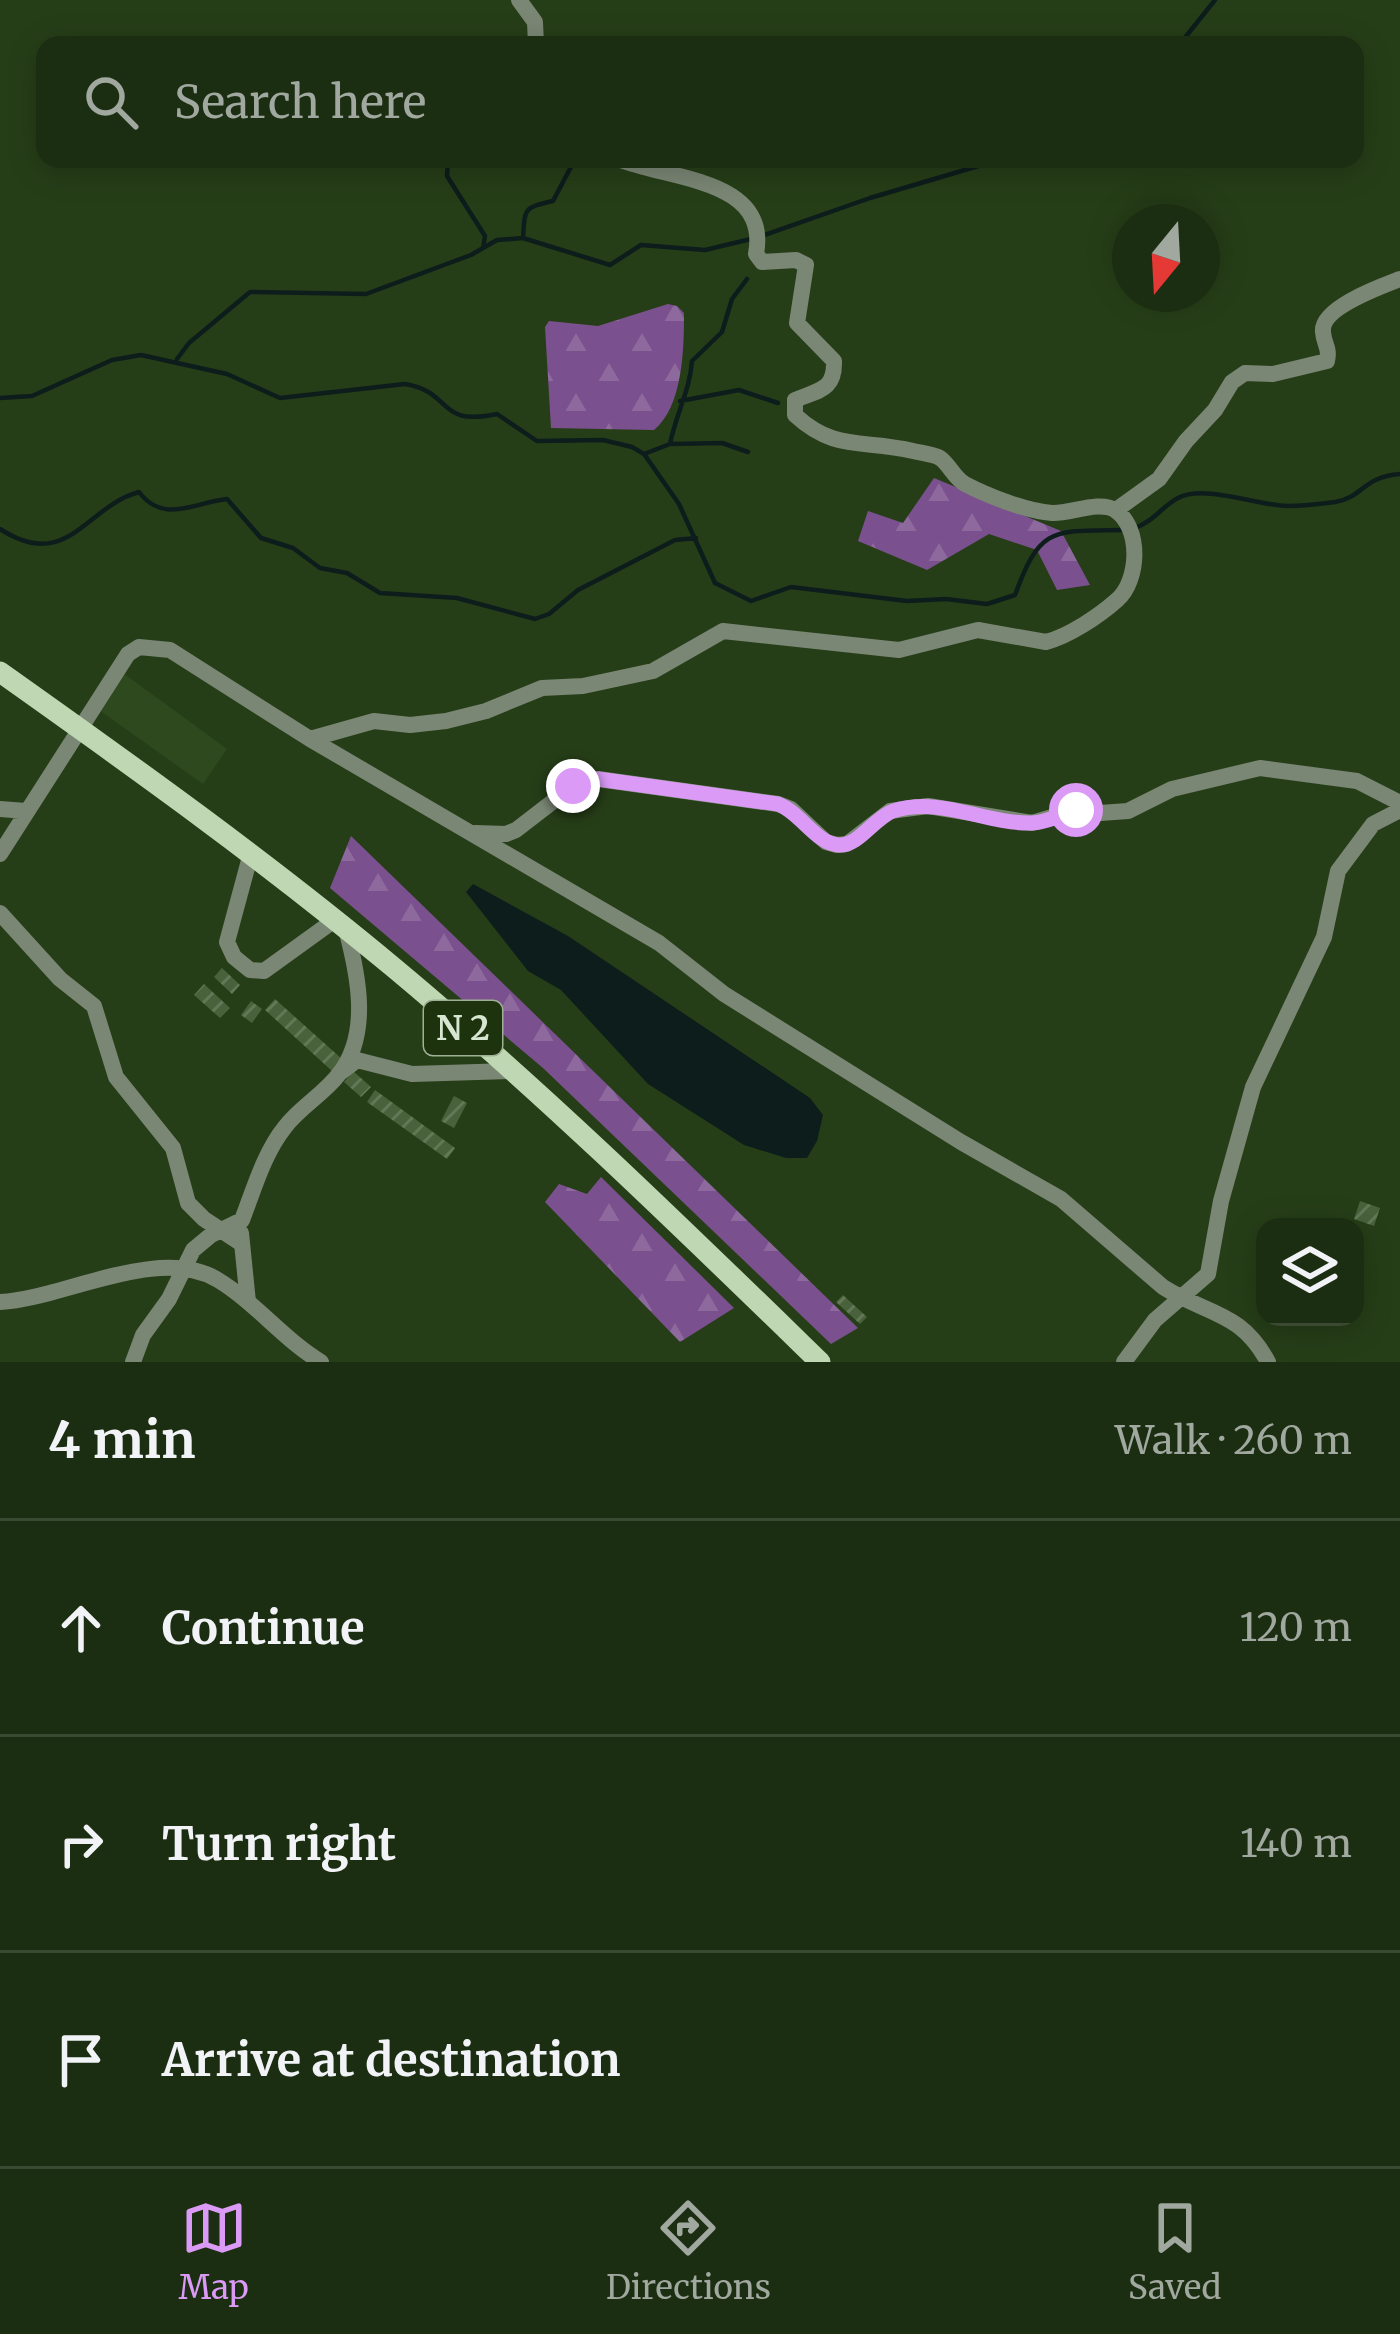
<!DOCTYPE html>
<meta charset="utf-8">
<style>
body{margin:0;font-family:Merriweather,serif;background:#293a20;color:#f1f3f6}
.controls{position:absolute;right:36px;bottom:36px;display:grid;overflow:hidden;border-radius:24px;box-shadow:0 6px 30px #0003}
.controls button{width:108px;height:108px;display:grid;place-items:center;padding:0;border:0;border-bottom:3px solid #3a4a32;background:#1c2e12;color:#f1f3f6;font:60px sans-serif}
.compass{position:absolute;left:1112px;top:204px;width:108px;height:108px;border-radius:50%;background:#1c2e12;box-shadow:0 6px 30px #0003;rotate:198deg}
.stop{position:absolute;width:36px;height:36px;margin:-27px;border:9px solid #da9af6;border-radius:50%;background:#fff}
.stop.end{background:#da9af6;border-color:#fff;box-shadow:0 3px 12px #0008}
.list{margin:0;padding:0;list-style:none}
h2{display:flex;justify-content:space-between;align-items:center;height:156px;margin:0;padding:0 48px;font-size:51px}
h2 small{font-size:39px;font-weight:400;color:#a0a89f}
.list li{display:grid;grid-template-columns:78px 1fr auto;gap:36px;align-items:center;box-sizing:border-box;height:216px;padding:0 48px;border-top:3px solid #3a4a32}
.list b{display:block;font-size:45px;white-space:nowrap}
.list em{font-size:39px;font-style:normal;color:#a0a89f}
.icon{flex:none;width:66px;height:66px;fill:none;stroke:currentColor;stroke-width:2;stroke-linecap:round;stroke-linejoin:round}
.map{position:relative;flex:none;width:1400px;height:1362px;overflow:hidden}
.search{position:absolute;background:#1c2e12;box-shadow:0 6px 30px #0003;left:36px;right:36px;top:36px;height:132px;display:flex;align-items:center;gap:30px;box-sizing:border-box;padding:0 42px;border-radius:24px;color:#a0a89f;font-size:45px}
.sheet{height:804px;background:#1c2e12}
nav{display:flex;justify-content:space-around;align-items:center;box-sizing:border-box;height:168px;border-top:3px solid #3a4a32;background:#1c2e12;font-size:33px;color:#a0a89f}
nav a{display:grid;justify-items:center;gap:6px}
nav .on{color:#da9af6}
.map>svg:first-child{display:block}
.built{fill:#2d491d}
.forest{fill:url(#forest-firs)}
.water{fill:#0d1d1c}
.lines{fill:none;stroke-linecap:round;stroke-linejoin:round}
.stream{stroke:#0d1d1c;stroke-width:4.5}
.building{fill:url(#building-hatch)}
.minor{stroke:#7b8775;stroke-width:16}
.major{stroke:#bfd7b2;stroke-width:21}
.route{stroke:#da9af6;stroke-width:15}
.labels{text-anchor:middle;stroke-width:12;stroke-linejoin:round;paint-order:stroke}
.shield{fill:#1c330e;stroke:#9fb096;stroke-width:3}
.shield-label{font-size:33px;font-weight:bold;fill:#d7e6d0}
</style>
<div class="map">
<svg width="1400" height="1362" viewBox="0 0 1400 1362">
<defs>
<pattern id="forest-firs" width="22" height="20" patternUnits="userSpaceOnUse" patternTransform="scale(3)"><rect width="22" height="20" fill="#7b508e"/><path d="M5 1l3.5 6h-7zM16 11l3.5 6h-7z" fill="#8d699d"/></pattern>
<pattern id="building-hatch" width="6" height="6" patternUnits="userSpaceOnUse" patternTransform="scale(3)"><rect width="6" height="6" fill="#49623b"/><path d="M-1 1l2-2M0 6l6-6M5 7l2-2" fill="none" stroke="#627856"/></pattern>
</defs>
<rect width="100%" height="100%" fill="#263e18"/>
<path class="built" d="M123 673 227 749 203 784 99 710Z"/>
<path class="forest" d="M668 304 677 306 684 313C684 349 683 406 654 430L551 428 545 327 549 321 598 326Z
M934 478 1061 531 1090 585 1057 590 1037 550 989 534 927 570 858 541 868 511 903 523Z
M351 836 858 1328 831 1344 543 1068 330 888Z
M601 1177 734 1308 680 1342 545 1202 559 1184 587 1194Z"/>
<path class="water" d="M473 884 568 936 810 1098 823 1115 817 1141 807 1158H786L744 1145 648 1084 561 990 528 971 466 892Z"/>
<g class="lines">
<path class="stream" d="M1179 45 1215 0
M448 159 447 176 485 236 483 248
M762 236 870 198 1002 159
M523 238C525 208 523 208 553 201L573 163
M177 359 189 343 250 292 366 294 471 255 497 240 523 238 610 265 641 245 705 250 751 239
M0 398 32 396 112 360 141 355 227 374 280 398 405 384C454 392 435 427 497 414L537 441 603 440 632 447 644 454 679 504 715 583 751 601 791 587 907 601 946 599 987 604 1015 595C1040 526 1053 531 1121 530
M680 401 739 390 778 403
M671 444 722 443 748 452
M644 454 670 444C676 414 690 390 692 361L722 332 732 299 747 279
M0 529C68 573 86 506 139 492 164 525 195 502 227 499L261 538 293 548 320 568 347 573 380 593 457 598 535 619 549 614 578 590 675 540 696 538
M1133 529C1156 520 1161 507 1178 498 1205 484 1259 506 1288 506 1303 506 1320 504 1335 502 1364 497 1362 477 1400 474"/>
</g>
<path class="building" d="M222 968 240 985 232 994 214 977Z
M204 984 230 1008 220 1018 194 995Z
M275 999 342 1059 332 1071 265 1010Z
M251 1001 262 1009 252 1023 241 1015Z
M353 1071 371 1087 361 1097 344 1082Z
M375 1090 455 1148 447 1159 367 1102Z
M454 1096 467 1103 454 1128 441 1121Z
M1360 1201 1380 1208 1374 1226 1354 1219Z
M843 1295 867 1317 860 1324 836 1302Z"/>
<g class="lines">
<path class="minor" d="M519 0 535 22 536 45
M1116 510 1159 479 1186 441 1215 410 1232 382 1245 373 1273 374 1327 361C1330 347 1324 345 1323 332 1320 308 1382 286 1400 279
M310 739 374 721 410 725 446 721 486 711 542 688 583 686 653 671 723 631 899 650 978 630 1046 642C1069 636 1099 616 1117 600 1139 581 1142 528 1115 510 1099 500 1070 514 1052 513 1026 511 988 496 965 484 954 478 950 465 940 458 933 454 921 453 913 451 863 439 835 452 795 415V400C818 390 835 391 834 361L797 323 806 265 796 260 762 262 756 254C770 178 669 180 619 159
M0 809 26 811
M475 833 506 834 516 830 573 786 598 779 778 804 791 809 826 842 837 845 847 844 890 811 928 806 1032 823 1076 810 1100 813 1128 811 1172 789 1260 768 1357 781 1400 803
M251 853 227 942 234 957 250 970 264 971 336 919
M0 854 128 654 139 647 170 650 310 739 659 943 724 994 961 1142 1061 1199 1163 1287C1207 1315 1241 1311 1268 1362
M0 913 60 979 94 1006 116 1077 173 1148 188 1203 204 1219 239 1242
M341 1072 357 1060 412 1074 513 1071
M241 1233 248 1302
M0 1302C63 1299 159 1244 218 1280 256 1303 283 1339 321 1362
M133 1362 143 1335 169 1299 193 1250 211 1235 242 1220C254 1189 264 1153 285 1127 300 1107 324 1094 339 1074 371 1034 358 974 346 929
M1124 1362 1155 1320 1208 1274 1221 1201 1253 1087 1324 937 1338 871 1373 824 1400 810"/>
<path class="major" d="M0 672C134 767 267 862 393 967 542 1091 681 1227 820 1362"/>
</g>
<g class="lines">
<path class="route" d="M573 786 598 779 778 804C800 812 816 844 839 845 859 846 875 817 893 811 940 796 985 824 1031 823 1046 823 1063 814 1076 810"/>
</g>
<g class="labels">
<rect class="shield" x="424" y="1001" width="78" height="54" rx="9"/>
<g class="shield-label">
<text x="463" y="1040">N 2</text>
</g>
</g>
</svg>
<div class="controls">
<button><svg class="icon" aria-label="layers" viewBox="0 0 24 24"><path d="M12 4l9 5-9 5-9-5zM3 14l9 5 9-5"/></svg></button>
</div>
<svg class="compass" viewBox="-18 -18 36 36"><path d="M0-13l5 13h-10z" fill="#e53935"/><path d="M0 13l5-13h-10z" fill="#a0a89f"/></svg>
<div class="stop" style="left:1076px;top:810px"></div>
<div class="stop end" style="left:573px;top:786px"></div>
<div class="search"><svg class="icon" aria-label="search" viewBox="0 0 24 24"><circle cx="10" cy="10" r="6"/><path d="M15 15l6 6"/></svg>Search here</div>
</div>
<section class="sheet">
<h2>4 min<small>Walk · 260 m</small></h2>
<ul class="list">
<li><svg class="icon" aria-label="ahead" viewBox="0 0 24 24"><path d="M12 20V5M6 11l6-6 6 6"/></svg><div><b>Continue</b></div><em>120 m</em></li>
<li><svg class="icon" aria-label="right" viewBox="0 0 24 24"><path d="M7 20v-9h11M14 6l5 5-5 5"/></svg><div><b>Turn right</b></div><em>140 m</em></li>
<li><svg class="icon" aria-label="arrive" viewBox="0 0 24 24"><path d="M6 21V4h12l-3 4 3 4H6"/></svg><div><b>Arrive at destination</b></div></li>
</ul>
</section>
<nav>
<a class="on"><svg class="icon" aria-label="map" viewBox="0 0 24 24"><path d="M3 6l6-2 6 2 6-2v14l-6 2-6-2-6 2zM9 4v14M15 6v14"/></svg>Map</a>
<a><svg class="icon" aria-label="directions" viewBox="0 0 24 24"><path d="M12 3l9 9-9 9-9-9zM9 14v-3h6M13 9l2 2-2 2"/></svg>Directions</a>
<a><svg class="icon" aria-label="saved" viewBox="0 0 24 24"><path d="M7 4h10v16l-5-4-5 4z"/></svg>Saved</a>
</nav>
